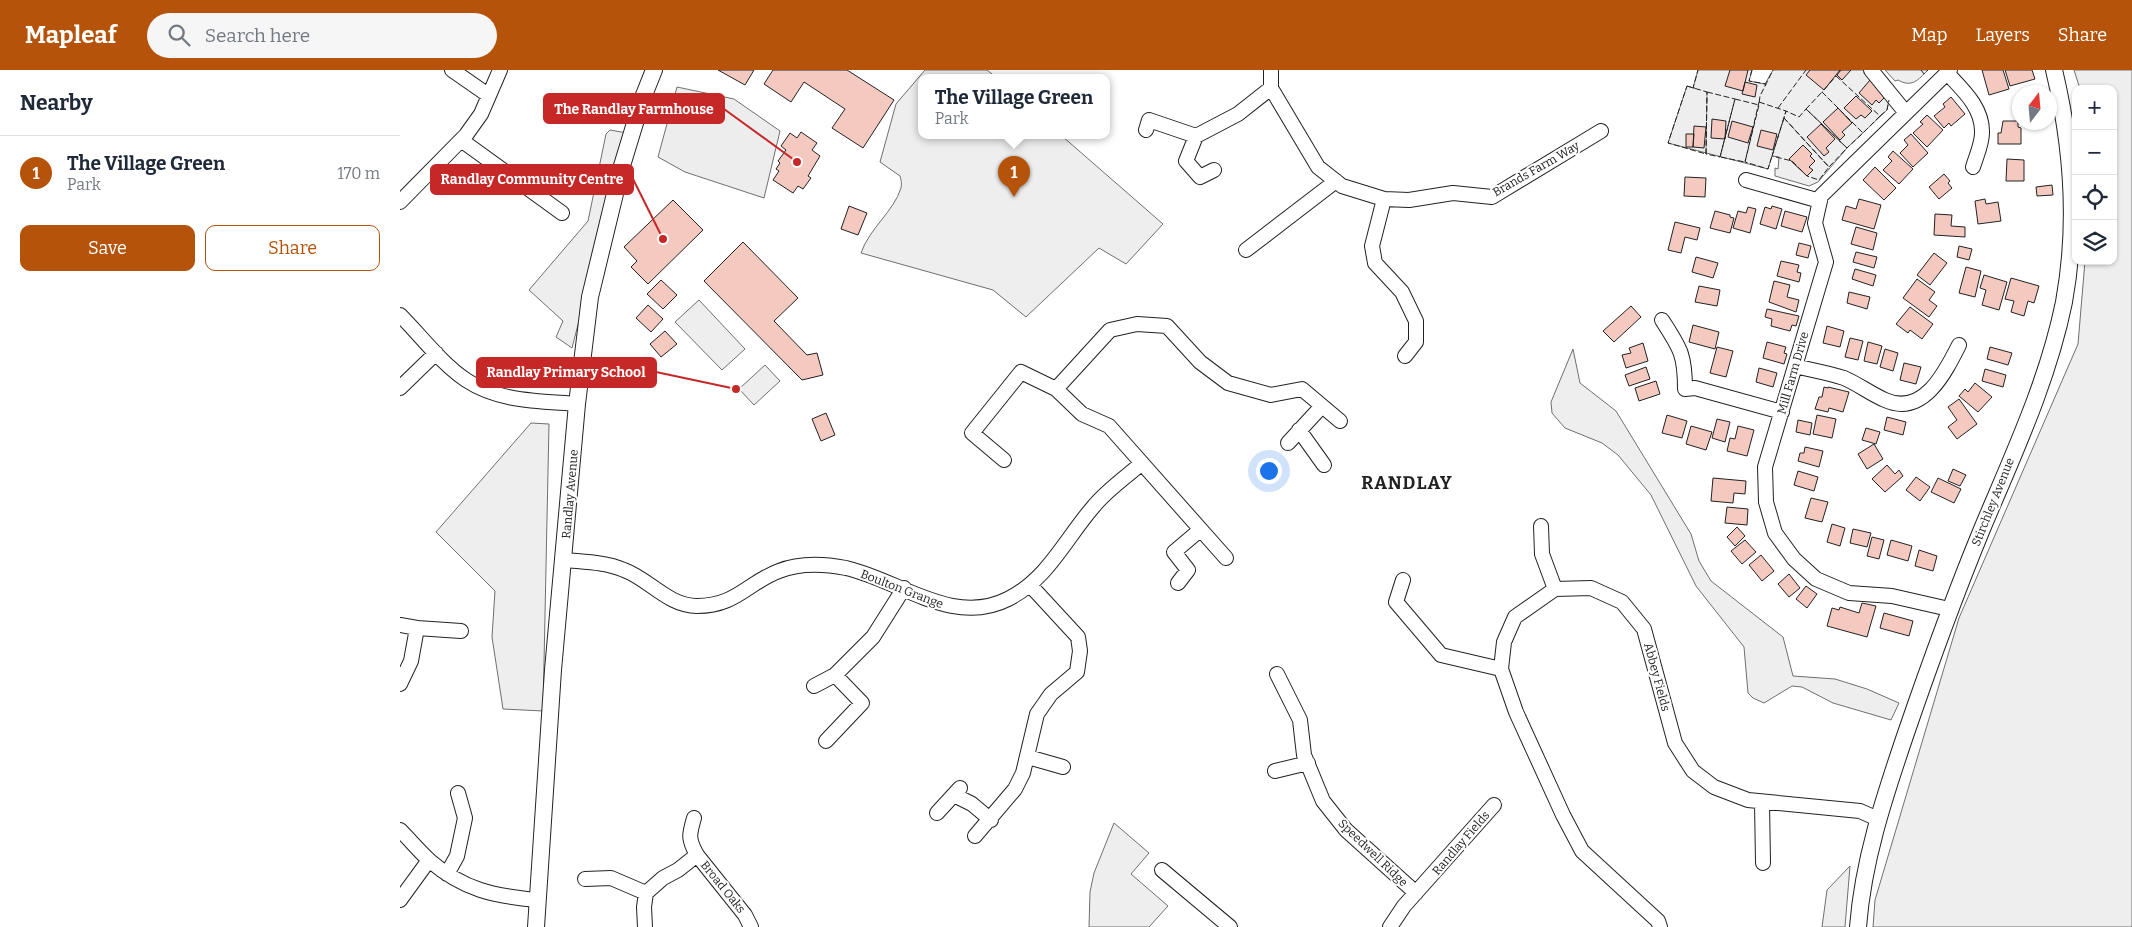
<!DOCTYPE html>
<meta charset="utf-8">
<style>
body{margin:0;font-family:Bitter,serif;background:#f6f6f7;color:#1f2937}
.controls{position:absolute;right:15px;top:15px;display:grid;overflow:hidden;border-radius:10px;box-shadow:0 1px 4px #0004}
.controls button{width:45px;height:45px;display:grid;place-items:center;padding:0;border:0;border-bottom:1px solid #e0e1e3;background:#fff;color:#1f2937;font:25px sans-serif}
.compass{position:absolute;left:1612px;top:15px;width:45px;height:45px;border-radius:50%;background:#fff;box-shadow:0 1px 4px #0004;rotate:16deg}
.you{position:absolute;left:868px;top:400px;width:18px;height:18px;margin:-12px;border:4px solid #fff;border-radius:50%;background:#1a73e8;box-shadow:0 0 0 8px #1a73e833}
.badge{display:grid;place-items:center;width:32px;height:32px;border-radius:50%;background:#b45309;color:#fff;font-size:16px;font-weight:700}
.pin{position:absolute;translate:-50% -41px;filter:drop-shadow(0 1px 2px #0008)}
.pin::after{content:'';position:absolute;top:26px;width:18px;height:15px;background:inherit;clip-path:polygon(0 0,100% 0,50% 100%)}
.popup{position:absolute;left:518px;top:4px;width:192px;height:65px;box-sizing:border-box;display:grid;place-content:center;border-radius:10px;background:#fff;filter:drop-shadow(0 1px 4px #0005);font-size:16px;white-space:nowrap;color:#747a83}
.popup b{font-size:19px;color:#1f2937}
.popup::after{content:'';position:absolute;left:50%;top:100%;margin-left:-10px;border:10px solid transparent;border-top-color:#fff}
.list{margin:0;padding:0;list-style:none}
h2{display:flex;justify-content:space-between;align-items:center;height:65px;margin:0;padding:0 20px;font-size:21px}
h2 small{font-size:16px;font-weight:400;color:#747a83}
.list li{display:grid;grid-template-columns:32px 1fr auto;gap:15px;align-items:center;box-sizing:border-box;height:75px;padding:0 20px;border-top:1px solid #e0e1e3}
.list b{display:block;font-size:19px;white-space:nowrap}
.list p{margin:0;font-size:16px;white-space:nowrap;color:#747a83}
.list em{font-size:16px;font-style:normal;color:#747a83}
.actions{display:flex;gap:10px;padding:15px 20px}
.actions a{flex:1;padding:11px 0;border:1px solid #b45309;border-radius:10px;text-align:center;font-size:18px;color:#b45309}
.actions .main{background:#b45309;color:#fff}
.icon{flex:none;width:28px;height:28px;fill:none;stroke:currentColor;stroke-width:2;stroke-linecap:round;stroke-linejoin:round}
.map{position:relative;flex:none;width:1732px;height:857px;overflow:hidden}
header{display:flex;align-items:center;gap:30px;box-sizing:border-box;height:70px;padding:0 25px;background:#b45309;color:#fff}
header strong{font-size:24px}
nav{display:flex;gap:28px;margin-inline-start:auto;font-size:18px}
.search{width:350px;height:45px;background:#f6f6f7;display:flex;align-items:center;gap:12px;box-sizing:border-box;padding:0 18px;border-radius:28px;color:#747a83;font-size:19px}
main{display:flex}
aside{flex:1;background:#fff}
.map>svg:first-child{display:block}
.green{fill:#eee;stroke:#6f6f6f}
.parking{fill:#ededed;stroke:#6f6f6f}
.building{fill:#f3c9c0;stroke:#222}
.lines{fill:none;stroke-linecap:round;stroke-linejoin:round}
.minor-casing{stroke:#222;stroke-width:16}
.tertiary-casing{stroke:#222;stroke-width:18}
.minor{stroke:#fff;stroke-width:14}
.tertiary{stroke:#fff;stroke-width:16}
.fence{stroke:#222;stroke-width:1;stroke-dasharray:6 2.5;stroke-linecap:butt}
.labels{text-anchor:middle;stroke-width:4;stroke-linejoin:round;paint-order:stroke}
.street-label{font-size:12px;fill:#222;stroke:#fff}
.district-label{font-size:18px;font-weight:bold;letter-spacing:1px;fill:#222;stroke:#fff}
.leader{fill:none;stroke:#c62828;stroke-width:2}
.callout-dot{fill:#c62828;stroke:#fff;stroke-width:2}
.callout{fill:#c62828;stroke:#c62828;stroke-width:2}
.callout-label{font-size:14px;text-anchor:middle;font-weight:bold;fill:#fff}
</style>
<header>
<strong>Mapleaf</strong>
<div class="search"><svg class="icon" aria-label="search" viewBox="0 0 24 24"><circle cx="10" cy="10" r="6"/><path d="M15 15l6 6"/></svg>Search here</div>
<nav><a>Map</a><a>Layers</a><a>Share</a></nav>
</header>
<main>
<aside>
<h2>Nearby<small></small></h2>
<ul class="list">
<li><span class="badge">1</span><div><b>The Village Green</b><p>Park</p></div><em>170 m</em></li>
</ul>
<div class="actions"><a class="main">Save</a><a>Share</a></div>
</aside>
<div class="map">
<svg width="1732" height="857" viewBox="0 0 1732 857">
<rect width="100%" height="100%" fill="#fff"/>
<path class="green" d="M525 0H587L597 8H522V66H662L763 154 726 194 699 178 626 247 593 220 461 183C469 159 494 141 501 118 502 114 501 109 500 106L480 92 496 34Z
M1298 0H1352L1349 11 1365 14 1373 0H1464L1489 29 1487 40 1447 78 1418 112 1409 116 1375 106V98L1378 99 1379 87 1372 86 1368 99 1268 73 1287 16 1293 18Z
M1485 0H1528C1518 10 1512 18 1498 10L1495 11Z
M1674 0H1732V857H1473L1475 830 1559 548 1678 274 1685 191H1713V19H1680Z
M210 60 227 63 172 278 156 267 163 251 129 220 188 151 206 64Z
M299 230 345 279 322 300 275 252Z
M1173 279 1180 313 1216 341 1291 464 1299 491 1311 511 1383 567 1393 606 1435 609 1467 619 1499 633 1491 650 1433 633 1402 617 1392 616 1364 633 1353 628 1348 623 1344 577 1296 516 1251 425 1218 385 1202 373 1165 358 1152 343 1151 332Z
M365 295 380 311 354 335 339 319Z
M131 353 149 354 143 641 103 639 92 567 95 521 36 462Z
M714 753 749 783 731 804 768 836 749 857H689L690 822 694 803Z
M1450 796 1445 857H1422L1427 820Z"/>
<path class="parking" d="M277 17 334 29 380 61 364 128 285 102 258 87Z"/>
<path class="building" d="M318 0H354L345 15Z
M373 0H447L494 30 463 78 432 58 445 39 404 12 391 32 364 14Z
M1330 0H1348L1343 21 1325 16Z
M1410 0H1440L1424 20 1406 5Z
M1441 0H1451L1442 10 1437 5Z
M1582 0H1603L1609 19 1589 25Z
M1605 0H1632L1635 9 1610 16Z
M1470 10 1486 26 1479 33 1476 30 1472 35 1459 23Z
M1345 12 1357 15 1355 27 1342 24Z
M1456 26 1472 41 1465 48 1461 45 1456 49 1444 38Z
M1551 27 1565 44 1551 56 1549 53 1544 58 1534 46 1545 37 1543 34Z
M1438 38 1452 53 1442 62 1445 65 1440 70 1423 52Z
M1527 45 1543 60 1527 77 1513 63 1523 54 1520 52Z
M1312 49 1326 51 1325 69 1311 68Z
M1332 51 1353 57 1348 73 1328 67Z
M1603 51H1618V57L1621 58V74H1598V63H1601Z
M1421 54 1435 69 1426 78 1429 82 1424 86 1407 67Z
M1294 56 1306 57 1304 78 1293 77Z
M1361 60 1377 64 1373 80 1357 76Z
M401 62 417 73 412 80 420 86 408 106 411 108 403 119 398 116 393 123 373 110 379 101 376 99 380 93 378 91 386 80 381 76 390 63 397 68Z
M1286 64H1294L1293 77H1286Z
M1511 64 1528 83 1513 97 1500 83 1508 75 1504 70Z
M1403 75 1412 84 1410 86 1415 91 1409 97 1413 100 1407 106 1389 89Z
M1493 81 1513 99 1499 114 1483 100 1492 91 1488 87Z
M1607 89 1624 90V111H1606Z
M1475 97 1496 118 1484 130 1463 110Z
M1544 104 1550 111 1548 113 1552 118 1539 129 1529 117Z
M1285 107 1306 108 1305 127 1284 126Z
M1652 115 1653 125 1637 126 1636 117Z
M1459 129 1481 135 1474 159 1442 150 1446 136 1456 139Z
M1585 129 1586 134 1598 132 1601 151 1578 154 1575 131Z
M273 130 303 160 248 214 231 197 237 191 224 177Z
M449 136 467 143 458 165 441 159Z
M1372 136 1382 139 1376 159 1360 154 1365 137 1371 139Z
M1348 137 1356 139 1350 163 1333 158 1338 141 1346 143Z
M1315 141 1330 145V147L1334 148 1330 163 1310 158Z
M1385 141 1407 147 1402 162 1381 156Z
M1535 144 1552 145 1551 156 1565 157V167L1534 165Z
M1275 152 1300 158 1297 170 1285 167 1281 183 1268 180Z
M1456 157 1477 163 1473 180 1451 174Z
M343 172 398 228 374 251 407 285 417 283 423 305 402 310 304 211Z
M1399 173 1411 176 1408 188 1396 185Z
M1559 176 1572 179 1569 190 1557 187Z
M1456 182 1477 187 1474 198 1453 192Z
M1534 183 1547 193 1530 215 1517 205Z
M1296 187 1318 193 1313 208 1292 202Z
M1381 191 1399 195 1397 202 1401 203 1399 212 1377 206Z
M1566 197 1581 201 1575 227 1559 223Z
M1455 199 1476 205 1473 216 1452 209Z
M1584 205 1607 212 1599 240 1582 235 1586 220 1580 218Z
M1611 208 1639 216 1634 233 1628 231 1624 246 1611 242 1614 231 1605 229Z
M1517 209 1535 222 1529 230 1537 236 1529 247 1503 228Z
M261 210 277 225 263 239 247 224Z
M1374 211 1390 215 1387 227 1399 230 1396 242 1369 232Z
M1299 216 1320 220 1317 236 1295 232Z
M1449 222 1470 227 1467 239 1447 233Z
M248 235 263 249 251 262 236 248Z
M1231 236 1241 247 1214 272 1203 261Z
M1510 237 1533 254 1522 269 1510 260 1508 263 1496 254Z
M1367 239 1399 246 1396 256 1392 255 1390 261 1371 256 1372 249 1365 247Z
M1293 255 1319 262 1315 279 1289 272Z
M1427 256 1444 261 1440 277 1423 273Z
M265 261 277 274 261 287 250 274Z
M1450 268 1463 271 1458 290 1445 287Z
M1367 272 1386 277 1384 283 1387 284 1384 294 1363 288Z
M1468 272 1482 276 1477 294 1464 291Z
M1243 273 1248 291 1226 298 1222 285 1231 283 1229 278Z
M1317 277 1333 281 1326 307 1310 303Z
M1590 277 1612 283 1608 295 1587 289Z
M1485 279 1498 283 1493 301 1480 297Z
M1504 293 1521 297 1516 314 1500 310Z
M1246 297 1250 309 1229 316 1225 305Z
M1359 298 1377 303 1373 317 1356 312Z
M1585 299 1606 305 1603 317 1582 311Z
M1256 311 1260 324 1239 331 1235 318Z
M1575 313 1592 327 1578 342 1559 326 1565 319 1568 322Z
M1424 317 1428 318V317L1449 322 1443 342 1429 338 1428 342 1415 339 1419 327H1422Z
M1559 329 1577 354 1557 369 1548 357 1557 350 1548 337Z
M426 343 435 365 421 371 412 349Z
M1267 345 1287 351 1282 368 1262 363Z
M1417 345 1436 349 1432 368 1413 364Z
M1487 347 1506 352 1503 365 1484 360Z
M1317 349 1330 352 1325 372 1312 368Z
M1398 350 1412 353 1410 365 1396 362Z
M1291 356 1312 362 1306 380 1286 374Z
M1338 356 1354 360 1347 386 1327 381 1330 368 1335 369Z
M1466 358 1480 362 1476 374 1462 370Z
M1474 374 1483 389 1467 399 1458 384Z
M1405 377 1423 381 1419 397 1398 391 1400 383H1404Z
M1487 395 1495 404 1499 400 1503 406 1485 422 1472 409Z
M1553 399 1566 405 1560 416 1548 411Z
M1398 401 1418 407 1414 421 1394 415Z
M1516 407 1530 417 1520 431 1506 420Z
M1313 408 1346 411 1345 424 1334 423 1333 433 1311 431Z
M1538 408 1561 419 1554 433 1531 422Z
M1411 428 1428 432 1422 452 1405 448Z
M1327 437 1348 439 1347 455 1325 453Z
M1432 454 1445 458 1440 476 1427 472Z
M1337 457 1345 466 1335 476 1327 467Z
M1453 459 1471 463 1467 477 1450 473Z
M1472 467 1484 470 1479 489 1467 486Z
M1345 470 1356 482 1342 494 1331 481Z
M1491 470 1512 476 1508 491 1487 485Z
M1519 480 1537 486 1533 501 1515 496Z
M1361 485 1374 501 1362 511 1349 495Z
M1389 504 1400 518 1389 527 1378 514Z
M1406 516 1417 524 1407 538 1396 529Z
M1462 533 1476 536 1467 567 1427 556 1432 538 1439 540 1440 537 1459 543Z
M1484 543 1513 551 1509 566 1480 558Z"/>
<g class="lines">
<g class="minor-casing">
<path id="minor" d="M52 0 88 25
M871 0V18L918 97 942 116 984 129 1009 130 1053 123 1092 127 1201 61
M1471 0 1506 43
M1547 3C1563 20 1583 38 1582 63 1582 74 1576 87 1573 97
M746 60 749 50 796 66
M61 70 162 143
M814 100 800 107 786 91 796 66 838 44 871 18
M1346 110 1420 131
M984 129 972 176 975 193 1002 222 1016 251V272L1005 286
M0 132 66 65 81 44 100 0
M846 180 936 111
M0 245C21 266 41 293 66 310 99 332 139 331 177 334
M1262 250C1280 278 1285 284 1285 319L1295 318 1382 342
M1395 296C1411 300 1429 303 1444 308 1458 314 1471 324 1485 330 1523 347 1545 303 1559 275
M0 318 36 283
M656 319 710 260 737 254 767 256 800 292 828 313 871 325 902 319 940 351
M899 360 924 395
M888 373 922 336
M604 390 572 363 621 302 656 319 682 344 709 356 826 488
M1141 456 1142 484 1155 519
M165 490C184 492 205 492 224 500 249 509 268 536 297 536 336 536 347 513 379 501 399 493 425 494 446 498 499 510 553 557 608 529 648 509 666 468 694 436 707 420 726 407 742 393
M1003 510 996 532 1041 585 1101 599
M778 513 788 500 774 482 800 460
M1549 539 1492 526 1449 523 1416 509 1394 489 1375 463 1366 432 1365 397 1426 192 1415 153 1421 126 1550 0
M0 555 17 558 11 591 0 614
M17 558 61 561
M877 604 900 650 904 685 923 731 946 760 1016 823
M414 616 435 605 473 567 504 518
M426 671 462 633 435 605
M628 687 663 697
M875 701 908 693
M554 725 572 734 591 750
M1362 732 1363 793
M537 743 560 718
M294 748C289 765 288 769 297 785
M0 760C10 770 19 781 30 791 64 820 94 826 137 830
M575 766 615 719 623 703 637 644 651 624 677 602 680 581 678 567 630 515
M762 800 830 857
M47 804 57 786 65 748 58 723
M185 809 211 808 246 823
M0 830 29 790
M245 857 244 837 246 823 263 808 278 800 297 785 345 845 351 857
M990 857 1004 836 1094 735
M1260 857 1258 851 1182 781 1163 745 1116 642 1101 599 1104 572 1115 547 1155 519 1191 518 1222 532 1244 559 1275 673 1293 701 1314 717 1348 730 1460 741 1478 749"/>
</g>
<g class="tertiary-casing">
<path id="tertiary" d="M136 857 153 600 177 334 190 227 221 99 242 30 254 0
M1458 857C1463 791 1484 728 1505 666 1529 596 1554 527 1582 459 1613 385 1648 311 1664 232 1678 155 1672 75 1654 0"/>
</g>
<use href="#minor" class="minor"/>
<use href="#tertiary" class="tertiary"/>
<path class="fence" d="M1352 0 1349 11 1366 14 1360 26 1359 34
M1521 0 1524 4 1528 0
M1436 6 1480 46 1463 63 1422 22Z
M1287 16 1307 22 1306 84 1268 73Z
M1365 16 1373 0
M1295 18H1293L1298 0
M1307 22 1335 29 1320 87 1306 84Z
M1422 22 1463 63 1447 78 1406 39Z
M1335 29 1359 35 1345 92 1320 87Z
M1359 32 1386 41 1368 99 1345 92Z
M1378 38 1406 0
M1406 39 1447 78 1429 97 1384 48 1386 41 1399 47Z
M1480 46 1487 40 1489 30
M1384 48 1429 97 1419 110 1407 106 1392 91 1372 86Z"/>
</g>
<g class="labels">
<g class="street-label">
<text transform="translate(1136 99) rotate(-30)" y="4">Brands Farm Way</text>
<text transform="translate(1393 303) rotate(-74)" y="4">Mill Farm Drive</text>
<text transform="translate(170 424) rotate(-85)" y="4">Randlay Avenue</text>
<text transform="translate(1593 432) rotate(-68)" y="4">Stirchley Avenue</text>
<text transform="translate(502 519) rotate(21)" y="4">Boulton Grange</text>
<text transform="translate(1257 607) rotate(75)" y="4">Abbey Fields</text>
<text transform="translate(1061 773) rotate(-49)" y="4">Randlay Fields</text>
<text transform="translate(973 783) rotate(44)" y="4">Speedwell Ridge</text>
<text transform="translate(323 817) rotate(51)" y="4">Broad Oaks</text>
</g>
<g class="district-label">
<text x="1007" y="419">RANDLAY</text>
</g>
</g>
<path class="leader" d="M397 92L324 39M263 169L233 109M336 319L256 302"/>
<g class="callout-dot">
<circle cx="397" cy="92" r="5"/>
<circle cx="263" cy="169" r="5"/>
<circle cx="336" cy="319" r="5"/>
</g>
<g class="callout">
<rect x="144" y="24" width="180" height="29" rx="5"/>
<rect x="31" y="95" width="202" height="29" rx="5"/>
<rect x="77" y="288" width="179" height="29" rx="5"/>
</g>
<g class="callout-label">
<text x="234" y="44">The Randlay Farmhouse</text>
<text x="132" y="114">Randlay Community Centre</text>
<text x="166" y="307">Randlay Primary School</text>
</g>
</svg>
<div class="controls">
<button>+</button>
<button>−</button>
<button><svg class="icon" aria-label="locate" viewBox="0 0 24 24"><circle cx="12" cy="12" r="6"/><path d="M12 2v4M12 18v4M2 12h4M18 12h4"/></svg></button>
<button><svg class="icon" aria-label="layers" viewBox="0 0 24 24"><path d="M12 4l9 5-9 5-9-5zM3 14l9 5 9-5"/></svg></button>
</div>
<svg class="compass" viewBox="-18 -18 36 36"><path d="M0-13l5 13h-10z" fill="#e53935"/><path d="M0 13l5-13h-10z" fill="#747a83"/></svg>
<div class="you"></div>
<div class="pin badge" style="left:614px;top:127px">1</div>
<div class="popup"><b>The Village Green</b>Park</div>
</div>
</main>
